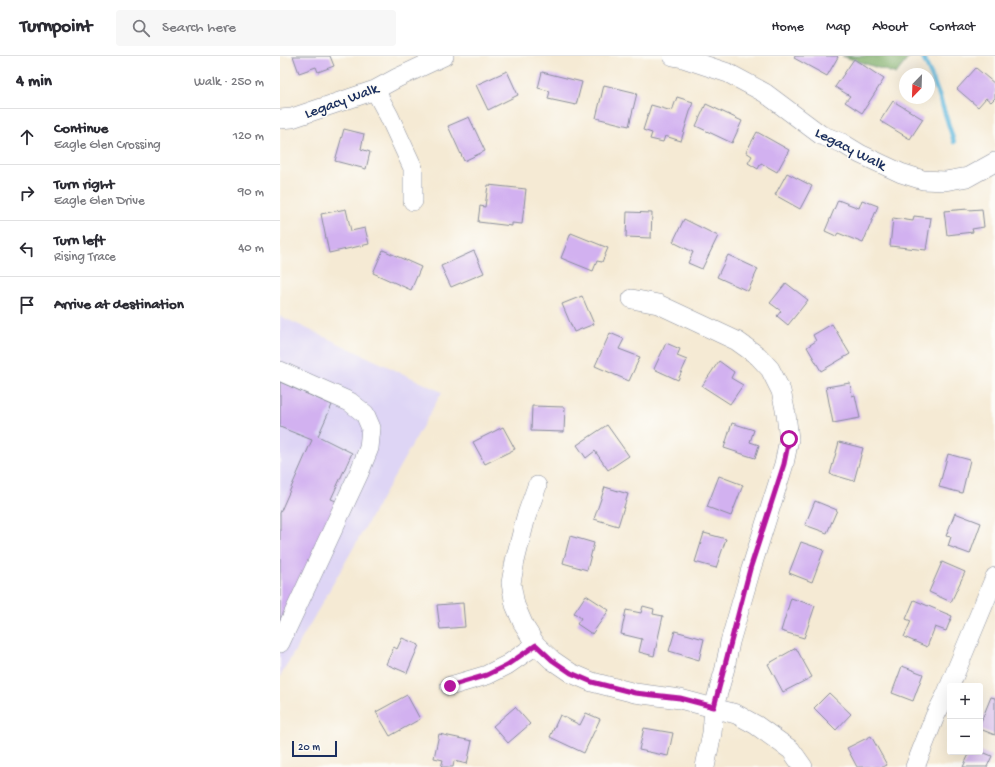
<!DOCTYPE html>
<meta charset="utf-8">
<style>
body{margin:0;font-family:"Gochi Hand",sans-serif;background:#f7f7f7;color:#2b2b33}
.controls{position:absolute;right:12px;bottom:12px;display:grid;overflow:hidden;border-radius:4px;box-shadow:0 4px 16px #0002}
.controls button{width:36px;height:36px;display:grid;place-items:center;padding:0;border:0;border-bottom:1px solid #e1e1e2;background:#fff;color:#2b2b33;font:20px sans-serif}
.compass{position:absolute;left:619px;top:12px;width:36px;height:36px;border-radius:50%;background:#fff;box-shadow:0 4px 16px #0002;rotate:203deg}
.scale{position:absolute;left:12px;bottom:10px;width:45px;box-sizing:border-box;padding-left:4px;border:2px solid #1b2f5e;border-top:0;font-size:11px;line-height:14px;white-space:nowrap;color:#1b2f5e;-webkit-text-stroke:3px #fdfcf7;paint-order:stroke}
.stop{position:absolute;width:12px;height:12px;margin:-9px;border:3px solid #b5179e;border-radius:50%;background:#fff}
.stop.end{background:#b5179e;border-color:#fff;box-shadow:0 1px 4px #0008}
.list{margin:0;padding:0;list-style:none}
h2{display:flex;justify-content:space-between;align-items:center;height:52px;margin:0;padding:0 16px;font-size:17px}
h2 small{font-size:13px;font-weight:400;color:#7c7c81}
.list li{display:grid;grid-template-columns:26px 1fr auto;gap:12px;align-items:center;box-sizing:border-box;height:56px;padding:0 16px;border-top:1px solid #e1e1e2}
.list b{display:block;font-size:15px;white-space:nowrap}
.list p{margin:0;font-size:13px;white-space:nowrap;color:#7c7c81}
.list em{font-size:13px;font-style:normal;color:#7c7c81}
.icon{flex:none;width:22px;height:22px;fill:none;stroke:currentColor;stroke-width:2;stroke-linecap:round;stroke-linejoin:round}
.map{position:relative;flex:none;width:715px;height:711px;overflow:hidden}
header{display:flex;align-items:center;gap:24px;box-sizing:border-box;height:56px;padding:0 20px;background:#fff;border-bottom:1px solid #e1e1e2}
header strong{font-size:19px}
nav{display:flex;gap:22px;margin-inline-start:auto;font-size:14px}
.search{width:280px;height:36px;background:#f7f7f7;display:flex;align-items:center;gap:10px;box-sizing:border-box;padding:0 14px;border-radius:4px;color:#7c7c81;font-size:15px}
main{display:flex}
aside{flex:1;background:#fff}
.map>svg:first-child{display:block}
.built{fill:#ded5f5}
.forest{fill:#7dac66;stroke:#4c6e62}
.lines{fill:none;stroke-linecap:round;stroke-linejoin:round}
.stream{stroke:#60b8dd;stroke-width:4.5}
.building{fill:#d2b1f0}
.minor-casing{stroke:#888c99;stroke-width:20}
.minor{stroke:#fff;stroke-width:19}
.route{stroke:#b5179e;stroke-width:5}
.labels{text-anchor:middle;stroke-width:3;stroke-linejoin:round;paint-order:stroke}
.street-label{font-size:15px;fill:#1b2f5e;stroke:#fdfcf7}
</style>
<header>
<strong>Turnpoint</strong>
<div class="search"><svg class="icon" aria-label="search" viewBox="0 0 24 24"><circle cx="10" cy="10" r="6"/><path d="M15 15l6 6"/></svg>Search here</div>
<nav><a>Home</a><a>Map</a><a>About</a><a>Contact</a></nav>
</header>
<main>
<aside>
<h2>4 min<small>Walk · 250 m</small></h2>
<ul class="list">
<li><svg class="icon" aria-label="ahead" viewBox="0 0 24 24"><path d="M12 20V5M6 11l6-6 6 6"/></svg><div><b>Continue</b><p>Eagle Glen Crossing</p></div><em>120 m</em></li>
<li><svg class="icon" aria-label="right" viewBox="0 0 24 24"><path d="M7 20v-9h11M14 6l5 5-5 5"/></svg><div><b>Turn right</b><p>Eagle Glen Drive</p></div><em>90 m</em></li>
<li><svg class="icon" aria-label="left" viewBox="0 0 24 24"><path d="M17 20v-9H6M10 6l-5 5 5 5"/></svg><div><b>Turn left</b><p>Rising Trace</p></div><em>40 m</em></li>
<li><svg class="icon" aria-label="arrive" viewBox="0 0 24 24"><path d="M6 21V4h12l-3 4 3 4H6"/></svg><div><b>Arrive at destination</b></div></li>
</ul>
</aside>
<div class="map">
<svg width="715" height="711" viewBox="0 0 715 711">
<rect width="100%" height="100%" fill="#fdfcf7"/>
<filter id="ink" filterUnits="userSpaceOnUse"><feTurbulence type="fractalNoise" baseFrequency=".025" numOctaves="2"/><feDisplacementMap in="SourceGraphic" scale="8" xChannelSelector="R" yChannelSelector="G"/><feConvolveMatrix kernelMatrix="1 2 1 2 8 2 1 2 1" color-interpolation-filters="sRGB"/></filter>
<filter id="wash" filterUnits="userSpaceOnUse"><feTurbulence type="fractalNoise" baseFrequency=".012" numOctaves="4" result="noise"/><feDisplacementMap in="SourceGraphic" scale="16" xChannelSelector="R" yChannelSelector="G"/><feGaussianBlur stdDeviation="0.9" result="paint"/><feColorMatrix in="noise" values="0 0 0 0 0 0 0 0 0 0 0 0 0 0 0 0 0 1.4 0 .05"/><feComposite in="paint" operator="in"/></filter>
<g filter="url(#wash)">
<rect width="100%" height="100%" fill="#f5ead4"/>
<path class="built" d="M0 260 162 336 0 621Z"/>
<path class="forest" d="M562 0H630L616 18Z"/>
<g class="lines">
<path class="stream" d="M642 0C656 27 665 57 674 86"/>
</g>
<g id="blocks">
<path class="building" d="M13 0H50L54 10 38 16 36 11 19 17Z
M515 0H557L558 1 547 20 514 2Z
M574 3 604 23 582 57 565 46 570 40 555 31Z
M696 12 715 28V42L711 46 706 42 698 51 677 33Z
M227 15 238 39 208 54 196 29Z
M262 16 302 26 296 49 268 43 270 35 258 32Z
M324 29 357 37 349 70 316 62Z
M397 41 413 46 401 85 385 80 383 86 370 83 372 77 363 74 371 49 392 55Z
M613 45 643 63 630 83 600 65Z
M426 48 462 65 452 87 416 70Z
M189 61 205 95 184 105 168 70Z
M64 73 84 78 81 93 90 96 86 113 55 105Z
M477 76 509 94 497 116 481 107 478 113 468 107 472 100 466 96Z
M507 117 532 130 520 153 495 139Z
M208 129 246 133 242 168 232 167V170L198 166 200 150 205 151Z
M558 144 579 152 582 144 598 150 583 187 558 177 556 180 545 175Z
M66 153 71 175 85 172 89 188 49 197 41 158Z
M688 153V154L702 153 704 171 692 173 693 176 667 179 664 155Z
M347 156 372 157 371 182 346 181Z
M634 160 651 162 646 194 610 190 613 162 633 165Z
M404 163 438 180 422 213 408 207 413 196 393 186Z
M291 177 328 192 322 206 317 205 313 215 281 202Z
M103 194 141 211 131 234 93 217Z
M194 195 204 217 171 231 161 210Z
M448 199 478 213 468 235 437 221Z
M506 227 528 244 508 269 497 260 501 255 490 247Z
M302 240 314 268 294 276 282 248Z
M552 268 570 298 541 315 527 291 536 285 533 279Z
M330 277 344 283 339 293 360 301 349 325 315 310Z
M386 287 400 293 397 300 407 304 398 324 374 313Z
M439 305 454 316 451 322 463 329 450 348 422 330Z
M0 326 52 349 38 380 72 397 51 443 56 445 0 575V457L32 384 0 371Z
M570 327 572 340 575 339 580 362 553 367 546 331Z
M252 350 285 351 284 376 251 375Z
M452 367 474 374 470 386 479 389 475 402 444 392Z
M327 369 349 400 328 414 315 395 306 402 297 389Z
M223 371 235 393 205 408 193 386Z
M559 386 583 392 574 425 550 418Z
M668 398 690 404 682 437 659 431Z
M439 420 463 429 451 460 427 451Z
M325 431 348 438 338 470 314 463Z
M535 445 557 454 547 477 525 469Z
M675 457 701 467 690 498 668 490 671 481 666 480Z
M424 477 446 483 436 512 415 506Z
M290 480 314 487 307 514 283 507Z
M521 486 544 494 532 526 509 517Z
M662 506 685 516 671 546 649 536Z
M306 539 329 554 312 578 297 568 301 562 294 557Z
M511 542 535 550 524 582 501 575Z
M634 544 672 560 666 575 655 571 647 591 624 581 631 565 626 563Z
M183 547 185 571 160 573 157 549Z
M363 550 374 553 373 558 383 560 374 600 359 596 362 583 341 578 346 554 361 557Z
M395 575 424 583 419 604 389 595Z
M122 582 139 589 127 617 106 608 114 591 117 593Z
M516 592 532 621 503 636 488 608Z
M622 610 643 618 633 645 612 637Z
M549 637 571 658 556 674 534 652Z
M127 639 140 663 110 680 96 656Z
M711 641 715 642V679L700 673V668Z
M235 651 250 668 228 687 213 670Z
M306 657 320 663 304 697 270 681 280 659 300 669Z
M364 672 393 677 388 700 359 694Z
M159 678 192 685 187 708 174 705 173 711H161L163 704 154 702Z
M591 680 607 709 603 711H577L567 692Z
M700 695 712 700 707 711H683L690 696H700Z"/>
</g>
</g>
<g filter="url(#ink)">
<use href="#blocks" fill-opacity="0" stroke="#888c99" stroke-width="1"/>
<g class="lines">
<g class="minor-casing">
<path id="minor" d="M393 0 403 2 448 17 485 37 541 79 562 87 580 98 621 117 643 124 665 125 688 121 715 106
M95 34 109 60 133 112V145
M0 63 12 62 95 34 117 22 164 0
M352 243 378 248 457 285 478 300 490 313 501 335 506 358 509 383 504 408 471 513 450 586 445 612 434 651 432 677 425 711
M0 315 70 346 85 358 91 372 89 392 79 417 0 587
M257 430 246 461 235 505 231 527 235 549 244 570 256 589 272 604 291 617 312 626 355 637 400 643 456 658 476 669 511 694 523 711
M170 630 207 619 227 609 256 589
M635 711 655 660 666 639 715 521"/>
</g>
<use href="#minor" class="minor"/>
</g>
</g>
<g class="lines" filter="url(#ink)">
<path class="route" d="M170 630 207 619 227 609 256 589 272 604 291 617 312 626 355 637 400 642 434 651 470 513 504 408 509 383"/>
</g>
<g class="labels">
<g class="street-label">
<text transform="translate(61 44) rotate(-20)" y="5">Legacy Walk</text>
<text transform="translate(571 92) rotate(27)" y="5">Legacy Walk</text>
</g>
</g>
</svg>
<div class="controls">
<button>+</button>
<button>−</button>
</div>
<svg class="compass" viewBox="-18 -18 36 36"><path d="M0-13l5 13h-10z" fill="#e53935"/><path d="M0 13l5-13h-10z" fill="#7c7c81"/></svg>
<div class="scale">20 m</div>
<div class="stop" style="left:509px;top:383px"></div>
<div class="stop end" style="left:170px;top:630px"></div>
</div>
</main>
